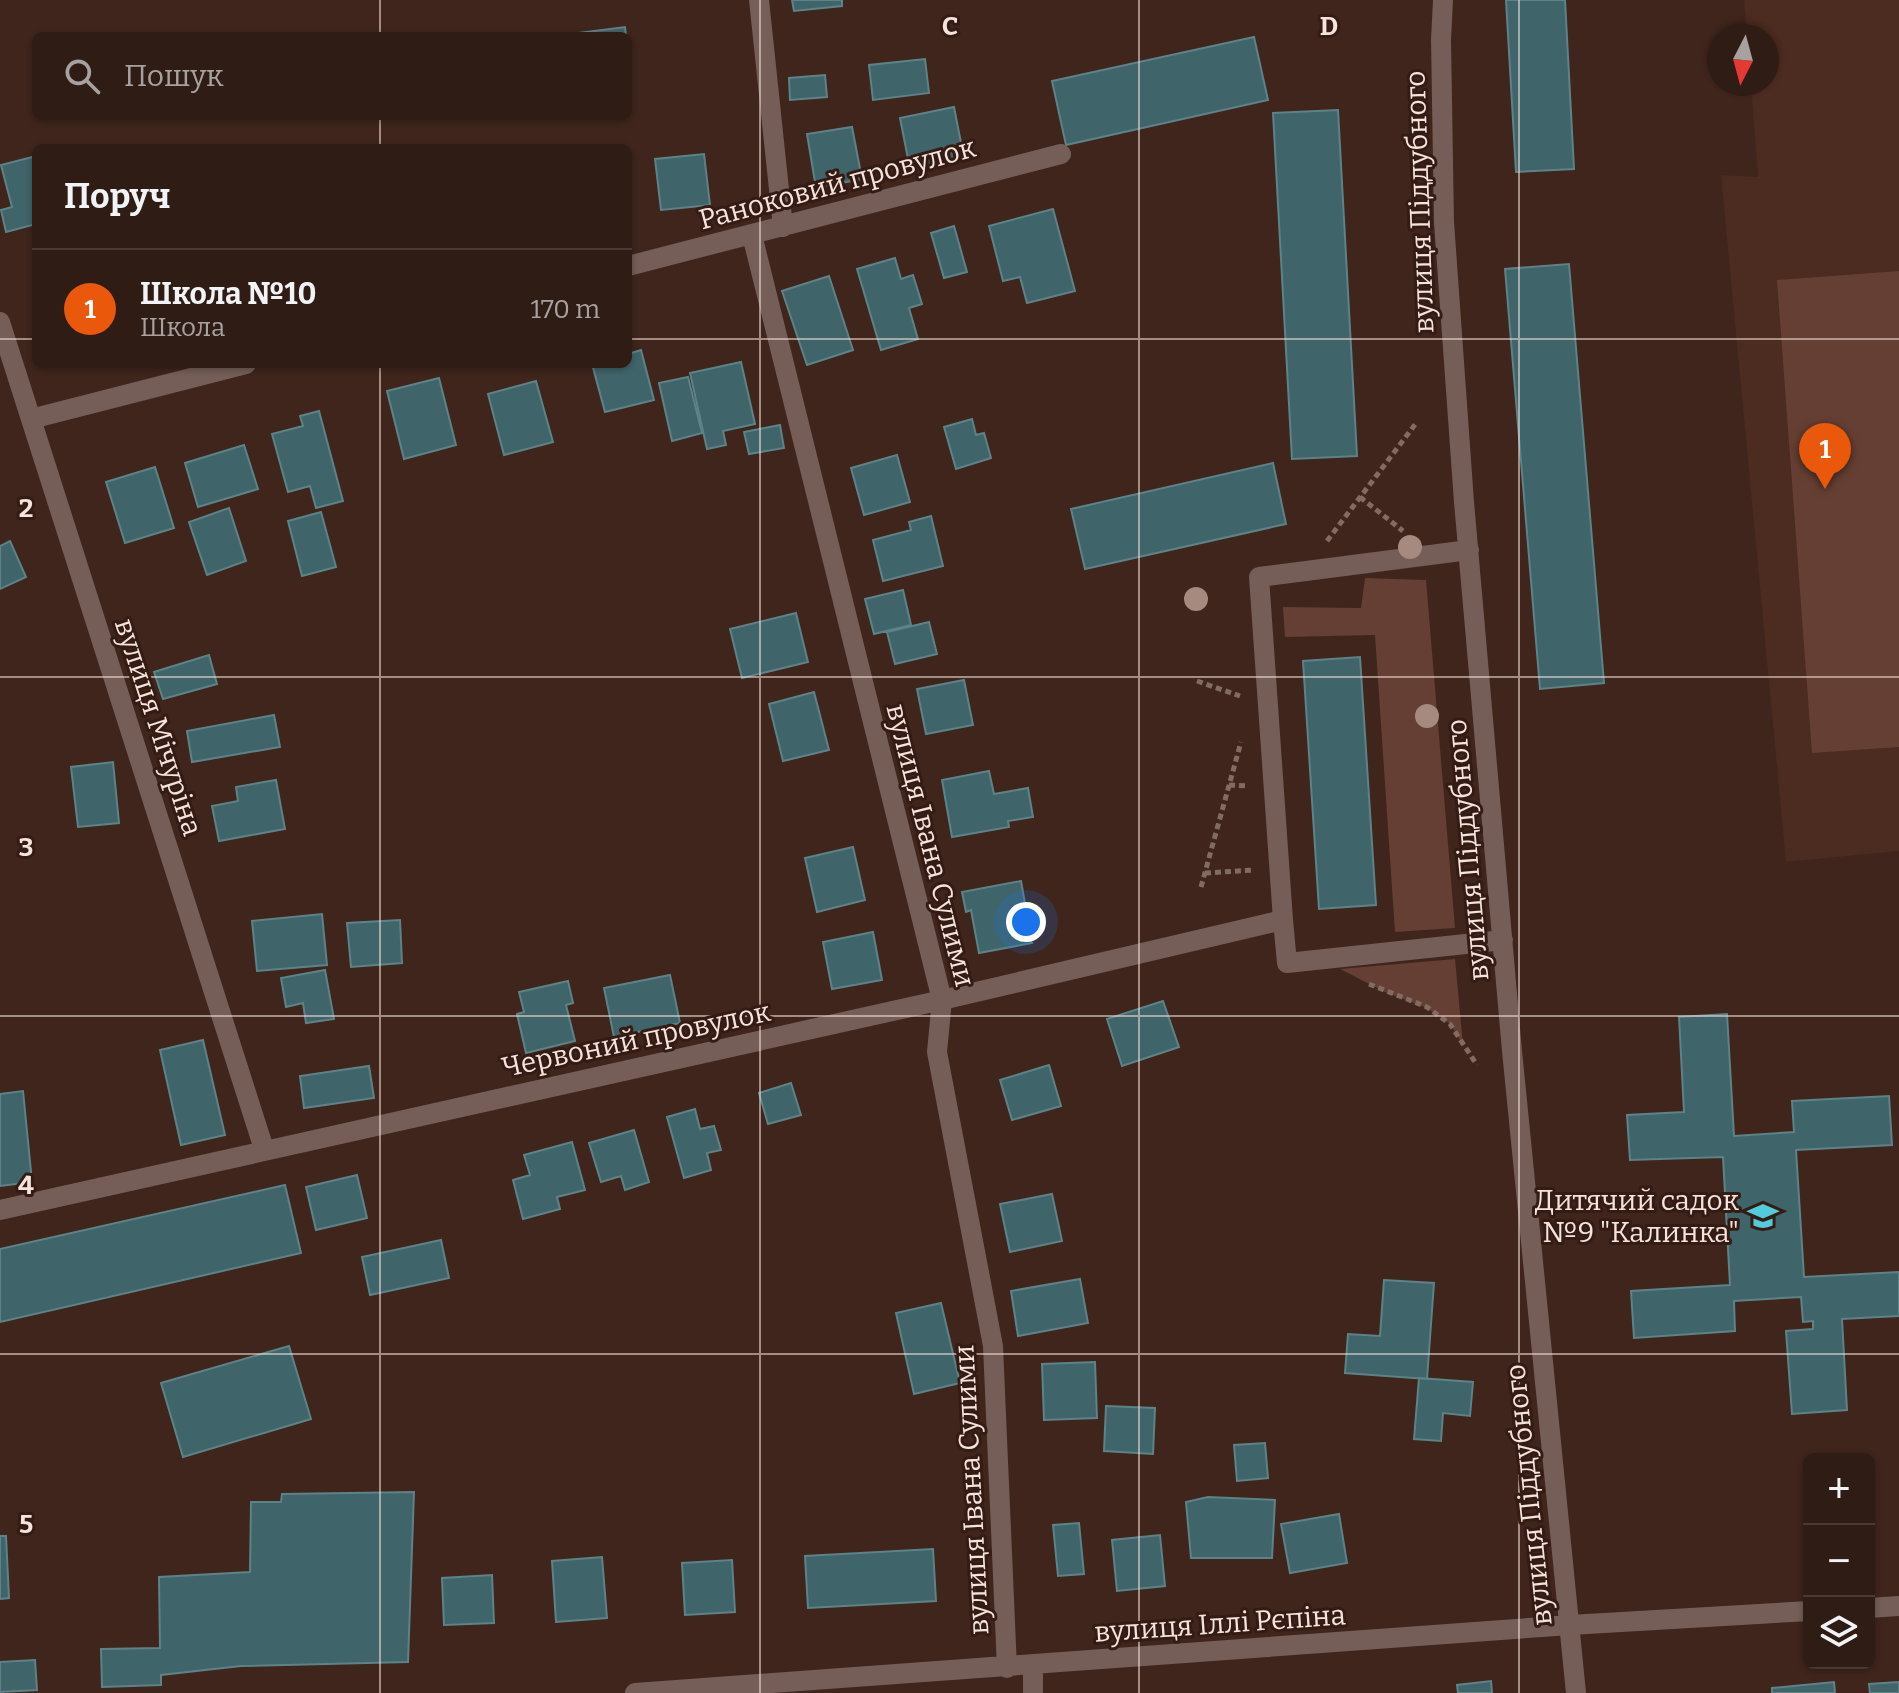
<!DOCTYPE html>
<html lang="uk">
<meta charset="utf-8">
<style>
body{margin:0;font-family:Bitter,serif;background:#3b2922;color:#f1f3f6}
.controls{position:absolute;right:24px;bottom:24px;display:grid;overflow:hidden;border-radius:12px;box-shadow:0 2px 6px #0004}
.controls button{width:72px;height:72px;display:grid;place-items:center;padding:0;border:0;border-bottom:2px solid #4a3a34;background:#2f1c15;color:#f1f3f6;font:40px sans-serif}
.compass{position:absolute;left:1707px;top:24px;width:72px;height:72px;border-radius:50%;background:#2f1c15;box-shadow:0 2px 6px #0004;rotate:186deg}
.you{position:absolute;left:1026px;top:922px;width:28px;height:28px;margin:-20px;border:6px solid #fff;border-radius:50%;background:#1a73e8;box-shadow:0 0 0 12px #1a73e833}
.badge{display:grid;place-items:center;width:52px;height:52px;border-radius:50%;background:#ea580c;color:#fff;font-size:26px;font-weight:700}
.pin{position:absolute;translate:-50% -66px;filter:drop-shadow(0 2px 4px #0008)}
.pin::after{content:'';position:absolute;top:42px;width:28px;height:24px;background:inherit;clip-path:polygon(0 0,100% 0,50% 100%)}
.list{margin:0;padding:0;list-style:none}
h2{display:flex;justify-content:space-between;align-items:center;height:104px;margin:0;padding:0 32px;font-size:34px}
h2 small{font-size:26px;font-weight:400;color:#a7a1a0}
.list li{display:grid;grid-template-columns:52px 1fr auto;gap:24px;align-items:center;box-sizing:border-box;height:120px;padding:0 32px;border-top:2px solid #4a3a34}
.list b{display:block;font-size:30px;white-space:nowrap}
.list p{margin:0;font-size:26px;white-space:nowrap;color:#a7a1a0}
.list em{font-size:26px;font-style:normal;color:#a7a1a0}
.icon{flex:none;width:44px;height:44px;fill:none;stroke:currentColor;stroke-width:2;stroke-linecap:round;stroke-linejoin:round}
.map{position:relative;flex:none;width:1899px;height:1693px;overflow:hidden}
.search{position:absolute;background:#2f1c15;box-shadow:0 2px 6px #0004;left:32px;top:32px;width:600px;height:88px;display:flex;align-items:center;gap:20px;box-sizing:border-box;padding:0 28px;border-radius:12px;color:#a7a1a0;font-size:30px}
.panel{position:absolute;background:#2f1c15;box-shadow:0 2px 6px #0004;left:32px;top:144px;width:600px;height:224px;border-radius:12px}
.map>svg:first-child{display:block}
.built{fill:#4c2b20}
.green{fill:#653f33}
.building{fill:#3f6469;stroke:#5d8287;stroke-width:2}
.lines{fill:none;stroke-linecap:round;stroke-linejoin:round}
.path{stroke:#826b63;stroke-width:5;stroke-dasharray:6 4;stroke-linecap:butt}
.minor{stroke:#745e57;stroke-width:20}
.tree{fill:#a6897f}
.grid{fill:none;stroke:#f5e3dd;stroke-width:2;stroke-opacity:0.55}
.labels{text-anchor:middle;stroke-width:6;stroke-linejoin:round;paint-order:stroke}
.street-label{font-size:28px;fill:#f5e3dd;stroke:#341b13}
.poi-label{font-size:28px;fill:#f5e3dd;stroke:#341b13;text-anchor:end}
.grid-label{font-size:26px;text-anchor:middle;font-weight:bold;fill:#f5e3dd;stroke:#341b13;stroke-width:6;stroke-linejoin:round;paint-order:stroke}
</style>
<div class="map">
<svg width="1899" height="1693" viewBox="0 0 1899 1693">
<rect width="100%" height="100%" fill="#3f251c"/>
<path class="built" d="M1744 0H1899V851L1786 862 1721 175 1758 177 1751 84H1767V36H1747Z"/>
<path class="green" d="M1899 271V747L1812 753 1777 280Z
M1365 578 1426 580 1455 928 1395 932 1375 635 1285 637 1283 607 1361 608Z
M1455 959 1463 1045 1450 1024 1427 1008 1385 992 1340 969Z"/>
<path class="building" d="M792 0H842V6L794 11Z
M1506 0H1565L1574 169 1516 172Z
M625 27 626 36H579V33Z
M1254 37 1268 100 1066 145 1052 81Z
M925 59 929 93 873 100 869 65Z
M825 75 827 97 790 100 789 78Z
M954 107 964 158 910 169 900 118Z
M1338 110 1357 456 1292 459 1273 113Z
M852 127 862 179 816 188 807 134Z
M704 154 710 205 661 210 655 159Z
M36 156V224L6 232 1 210 12 207 1 165Z
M1053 209 1075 291 1027 303 1020 277 1003 281 989 226Z
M954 226 967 272 944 278 931 233Z
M895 258 901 279 913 275 922 304 909 308 918 339 881 350 857 269Z
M1569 264 1604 683 1540 689 1505 269Z
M829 276 853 350 807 365 782 291Z
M641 350 654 400 605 412 592 364H628V354Z
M741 362 755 424 723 431 726 445 707 449 690 373Z
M688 377 702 433 672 441 659 383Z
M439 378 456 445 404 459 387 391Z
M536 381 553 442 504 455 488 394Z
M319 411 343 501 316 508 310 486 288 492 272 434 303 426 300 416Z
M972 419 976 435 984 433 991 458 956 469 944 427Z
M780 425 784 448 749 454 744 432Z
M244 445 258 489 198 507 185 463Z
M897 455 910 502 864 515 851 468Z
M1273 463 1286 524 1085 569 1071 509Z
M155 467 174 528 125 543 106 482Z
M229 508 246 561 207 575 189 522Z
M321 512 336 567 302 576 288 521Z
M931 516 943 566 883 581 873 540 911 530 909 522Z
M10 541 26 577 0 589V546Z
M903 590 911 625 874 634 865 599Z
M796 613 808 662 742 678 730 629Z
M929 622 937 654 895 664 887 632Z
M209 655 217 684 163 699 154 672Z
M1360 657 1376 905 1319 909 1303 661Z
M964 680 973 725 926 734 917 689Z
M814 692 829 750 783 761 769 704Z
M274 715 280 747 192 762 187 731Z
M113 762 119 823 78 827 71 767Z
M989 771 994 794 1028 788 1033 817 1008 821 1009 827 952 837 942 780Z
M276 780 285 829 219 841 212 806 238 801 236 787Z
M853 847 865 900 817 912 805 858Z
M1021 881 1032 943 979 953 971 910 966 912 962 892Z
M322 914 327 965 257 971 252 921Z
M400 920 402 963 351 967 347 923Z
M873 932 882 980 832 989 823 942Z
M325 970 334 1019 306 1023 303 1003 286 1007 281 978Z
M670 975 680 1023 614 1037 604 988Z
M568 981 573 1003 566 1005 575 1041 526 1053 517 1014 524 1012 519 992Z
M1163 1001 1179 1047 1122 1066 1107 1019Z
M1727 1014 1734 1136 1794 1132 1792 1101 1889 1096 1892 1145 1796 1150 1804 1277 1899 1272V1316L1842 1319 1847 1410 1792 1414 1786 1331 1813 1329V1321L1803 1322 1801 1297 1734 1301 1735 1331 1634 1338 1631 1291 1730 1285 1723 1157 1630 1160 1627 1115 1684 1112 1679 1017Z
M203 1040 225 1135 181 1145 160 1050Z
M1049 1065 1061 1106 1012 1120 1000 1080Z
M369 1066 374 1098 304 1108 300 1076Z
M791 1083 801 1115 768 1124 759 1093Z
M23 1091 32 1182 0 1186V1094Z
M695 1109 700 1129 714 1126 721 1150 707 1153 711 1170 684 1178 667 1117Z
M634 1130 649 1182 625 1190 621 1176 601 1182 589 1143Z
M572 1142 585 1190 557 1197 560 1209 523 1219 513 1180 530 1175 524 1155Z
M357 1175 367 1218 316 1230 306 1187Z
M285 1185 301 1253 0 1322V1249Z
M1052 1194 1062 1241 1010 1252 1000 1204Z
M441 1240 449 1278 370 1295 362 1257Z
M1080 1279 1088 1323 1018 1336 1011 1291Z
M1384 1280 1434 1283 1427 1379 1345 1373 1348 1334 1380 1336Z
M941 1303 960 1383 914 1394 896 1313Z
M289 1346 311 1419 183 1457 161 1383Z
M1095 1362 1097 1418 1044 1420 1042 1364Z
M1419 1378 1473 1382 1470 1416 1443 1413 1441 1441 1414 1439Z
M1106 1406 1155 1408 1153 1454 1104 1451Z
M1265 1443 1268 1478 1237 1481 1234 1445Z
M414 1492 408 1662 241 1666 161 1675V1685L102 1687 101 1649 160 1648 159 1577 250 1572 251 1502H281L282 1494Z
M1208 1497 1275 1500 1272 1558H1191L1186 1502Z
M1339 1514 1347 1563 1290 1573 1281 1524Z
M1079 1523 1084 1574 1058 1576 1053 1525Z
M1160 1535 1165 1586 1117 1591 1112 1540Z
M0 1536H6L9 1598 0 1599Z
M933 1549 936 1601 808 1608 805 1556Z
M602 1557 607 1618 556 1622 552 1561Z
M732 1560 735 1612 685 1615 682 1563Z
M492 1575 494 1623 444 1625 442 1578Z
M35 1660 37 1690 0 1692V1662Z
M1491 1681 1492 1693H1458L1457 1685Z
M1834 1682 1835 1693H1772V1688Z
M1899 1682V1693H1870L1869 1684Z"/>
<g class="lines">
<path class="path" d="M1360 497 1403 531
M1327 541 1417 422
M1197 681 1240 696
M1229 785 1248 786
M1205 873 1254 870
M1201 887 1241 742
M1369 984 1427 1007 1450 1024 1477 1065"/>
<path class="minor" d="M759 0 783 227
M1443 0 1441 40 1444 222 1464 502 1512 1051 1576 1693
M752 235 942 1000 937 1052 993 1346 1007 1668
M628 266 1061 154
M0 322 264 1149
M31 419 246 364
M1469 550 1259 577 1283 920 1287 963 1503 940
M0 1210 942 1000 1283 920
M1869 1608 1899 1606
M1033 1665V1693
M635 1693 1570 1625 1809 1611"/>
</g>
<g class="tree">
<circle cx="1410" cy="547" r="12"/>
<circle cx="1196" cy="599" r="12"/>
<circle cx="1427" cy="716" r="12"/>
</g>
<path class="grid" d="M380 0V36M760 0V1693M1139 0V1693M1519 0V1693M380 116V148M0 339H36M628 339H1899M380 364V1693M0 677H1899M0 1016H1899M0 1354H1899"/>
<defs>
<g id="school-bare" transform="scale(2.4)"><path d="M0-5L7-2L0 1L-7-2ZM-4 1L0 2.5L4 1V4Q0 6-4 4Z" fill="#52cbda" stroke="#341b13" stroke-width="2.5" paint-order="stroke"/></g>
</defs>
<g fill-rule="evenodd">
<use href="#school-bare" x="1763" y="1216"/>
</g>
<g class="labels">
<g class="street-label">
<text transform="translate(837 183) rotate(-15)" y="10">Раноковий провулок</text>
<text transform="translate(1419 202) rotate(-92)" y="10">вулиця Піддубного</text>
<text transform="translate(159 727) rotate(72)" y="10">вулиця Мічуріна</text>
<text transform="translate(931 845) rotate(76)" y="10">вулиця Івана Сулими</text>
<text transform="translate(1467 850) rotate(-95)" y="10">вулиця Піддубного</text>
<text transform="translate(636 1039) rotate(-12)" y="10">Червоний провулок</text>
<text transform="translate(971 1490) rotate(-93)" y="10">вулиця Івана Сулими</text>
<text transform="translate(1528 1495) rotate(-96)" y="10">вулиця Піддубного</text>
<text transform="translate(1220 1623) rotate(-4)" y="10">вулиця Іллі Рєпіна</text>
</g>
<g class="poi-label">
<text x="1739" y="1210">Дитячий садок<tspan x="1739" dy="32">№9 "Калинка"</tspan></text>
</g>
</g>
<g class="grid-label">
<text x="950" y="35">C</text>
<text x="1329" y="35">D</text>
<text x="26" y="517">2</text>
<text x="26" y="856">3</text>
<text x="26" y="1194">4</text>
<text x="26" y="1533">5</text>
</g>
</svg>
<div class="controls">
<button>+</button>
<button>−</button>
<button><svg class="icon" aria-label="layers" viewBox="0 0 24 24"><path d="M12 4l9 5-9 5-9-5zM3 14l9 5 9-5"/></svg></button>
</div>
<svg class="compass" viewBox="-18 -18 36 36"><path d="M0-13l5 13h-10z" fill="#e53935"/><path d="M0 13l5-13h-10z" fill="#a7a1a0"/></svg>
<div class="you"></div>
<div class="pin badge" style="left:1825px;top:489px">1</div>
<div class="search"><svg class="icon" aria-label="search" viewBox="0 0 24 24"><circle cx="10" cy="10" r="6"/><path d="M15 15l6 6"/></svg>Пошук</div>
<section class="panel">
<h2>Поруч<small></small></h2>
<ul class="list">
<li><span class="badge">1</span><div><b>Школа №10</b><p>Школа</p></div><em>170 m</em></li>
</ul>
</section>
</div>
